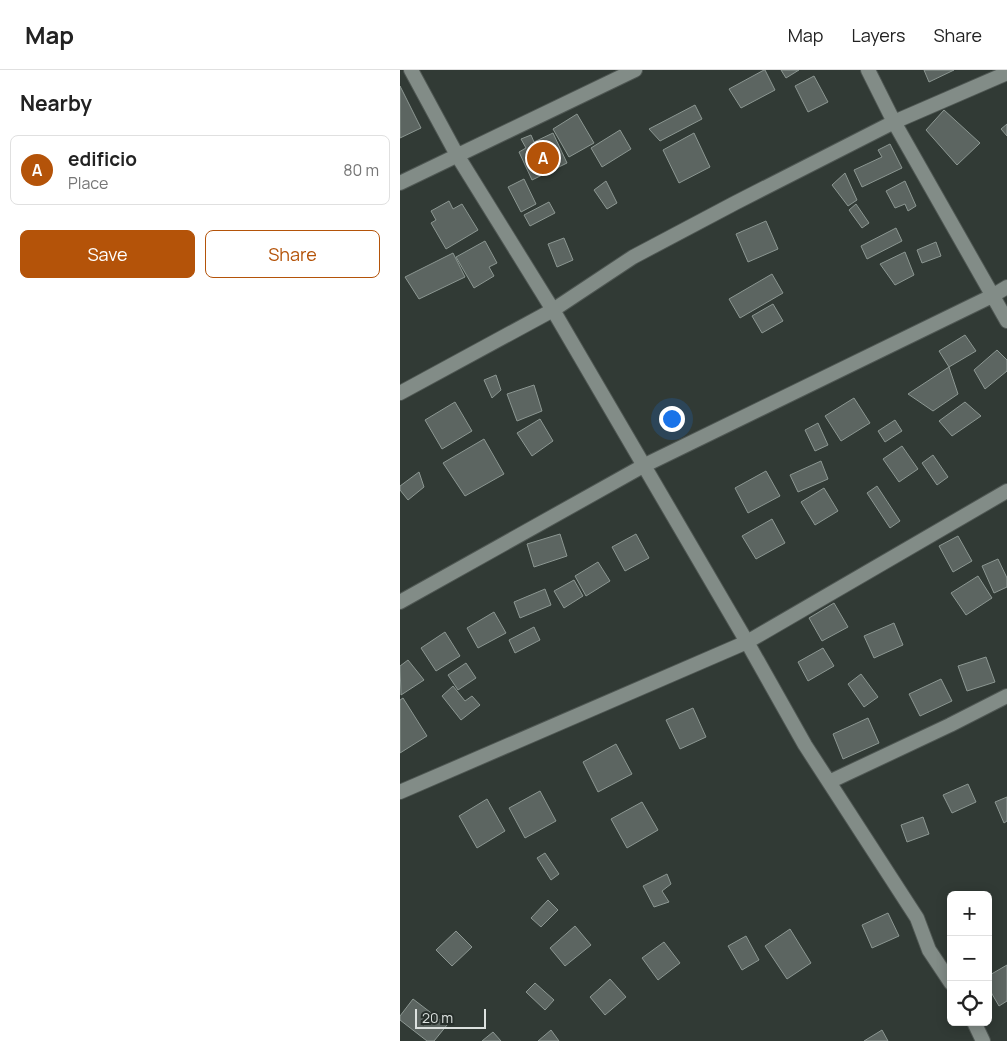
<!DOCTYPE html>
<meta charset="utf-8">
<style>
body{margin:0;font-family:Manrope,sans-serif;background:#f6f6f6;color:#222}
.controls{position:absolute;right:15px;bottom:15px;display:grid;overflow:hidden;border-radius:8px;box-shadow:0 2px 12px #0003}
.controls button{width:45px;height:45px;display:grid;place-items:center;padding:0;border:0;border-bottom:1px solid #e0e0e0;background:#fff;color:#222;font:25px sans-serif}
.scale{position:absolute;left:15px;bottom:12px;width:71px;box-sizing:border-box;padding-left:5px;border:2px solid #dce1df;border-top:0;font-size:14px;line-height:18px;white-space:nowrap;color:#dce1df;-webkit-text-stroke:4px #272f2b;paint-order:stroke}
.you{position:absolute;left:271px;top:348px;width:18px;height:18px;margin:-12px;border:4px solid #fff;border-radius:50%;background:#1a73e8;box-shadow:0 0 0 8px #1a73e833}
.badge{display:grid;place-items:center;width:32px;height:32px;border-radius:50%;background:#b45309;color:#fff;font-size:16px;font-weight:700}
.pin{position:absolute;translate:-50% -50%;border:2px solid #fff;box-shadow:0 1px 5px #0006}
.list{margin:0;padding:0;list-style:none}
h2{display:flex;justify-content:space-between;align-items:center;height:65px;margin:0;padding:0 20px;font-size:21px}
h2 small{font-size:16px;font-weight:400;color:#767676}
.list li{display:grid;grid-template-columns:32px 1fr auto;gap:15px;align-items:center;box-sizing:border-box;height:70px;margin:0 10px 10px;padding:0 10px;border:1px solid #e0e0e0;border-radius:8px}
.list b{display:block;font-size:19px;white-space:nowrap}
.list p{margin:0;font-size:16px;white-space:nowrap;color:#767676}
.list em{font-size:16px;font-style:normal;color:#767676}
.actions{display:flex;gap:10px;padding:15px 20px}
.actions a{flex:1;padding:11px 0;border:1px solid #b45309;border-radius:8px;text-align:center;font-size:18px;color:#b45309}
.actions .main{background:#b45309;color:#fff}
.icon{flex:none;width:28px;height:28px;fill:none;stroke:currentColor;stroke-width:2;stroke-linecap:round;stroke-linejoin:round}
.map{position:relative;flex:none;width:607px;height:971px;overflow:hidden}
header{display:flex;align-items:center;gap:30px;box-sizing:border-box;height:70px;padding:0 25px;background:#fff;border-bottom:1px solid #e0e0e0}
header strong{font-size:24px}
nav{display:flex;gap:28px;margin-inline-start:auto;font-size:18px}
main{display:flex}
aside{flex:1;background:#fff}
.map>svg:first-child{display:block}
.building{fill:#5c6561;stroke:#8c9792}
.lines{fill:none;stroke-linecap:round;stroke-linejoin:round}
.minor-casing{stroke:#4f5753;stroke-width:16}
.minor{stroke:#828c87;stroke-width:14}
</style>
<header>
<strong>Map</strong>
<nav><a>Map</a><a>Layers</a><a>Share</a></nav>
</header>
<main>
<aside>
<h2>Nearby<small></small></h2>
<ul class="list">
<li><span class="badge">A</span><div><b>edificio</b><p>Place</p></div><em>80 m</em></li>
</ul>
<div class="actions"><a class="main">Save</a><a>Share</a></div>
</aside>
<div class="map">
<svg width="607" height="971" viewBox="0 0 607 971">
<rect width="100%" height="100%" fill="#313a35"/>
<path class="building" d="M364 0H365L375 20 341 38 329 19Z
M381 0H399L386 8Z
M524 0H554L529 12Z
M414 6 428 32 408 42 395 16Z
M0 16 21 58 0 68Z
M295 35 302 49 260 71 249 59Z
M544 40 580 73 557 95 526 60Z
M177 44 194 73 169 87 153 59Z
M607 54V66L601 59Z
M220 60 231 79 202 97 191 78Z
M153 63 167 93 132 110 119 82 126 78 121 69 131 65 134 72Z
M294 63 310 97 279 113 263 80Z
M490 74 502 98 462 117 454 100 482 87 478 80Z
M445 103 457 130 448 136 432 115Z
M124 109 136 134 121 142 108 117Z
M206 111 217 133 207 139 194 120Z
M505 111 516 136 508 141 505 134 495 138 486 121Z
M49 131 53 139 62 134 78 160 46 179 31 153 36 150 31 141Z
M149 132 155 143 130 156 124 145Z
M456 134 469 153 462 158 449 140Z
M366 151 378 179 348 192 336 164Z
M496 158 502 171 467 189 461 176Z
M164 168 173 190 157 197 148 174Z
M85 171 97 193 89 197 94 206 74 218 56 187Z
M536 172 541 186 522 193 517 180Z
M505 182 514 205 495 215 480 194Z
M53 183 65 207 19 229 5 207Z
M372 204 383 223 340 248 329 229Z
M373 234 383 251 362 263 352 246Z
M565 265 576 281 549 297 539 281Z
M597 280 607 290V301L585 319 574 300Z
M549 297 558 324 533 341 508 324Z
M96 305 101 320 92 328 84 310Z
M134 315 142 341 117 351 107 324Z
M454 328 470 353 441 371 425 346Z
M55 332 72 361 42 379 25 350Z
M565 332 581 346 552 366 539 351Z
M140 349 153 371 132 386 117 363Z
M495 350 502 361 485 372 478 361Z
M418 353 428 375 415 381 405 360Z
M84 369 104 404 65 426 43 393Z
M502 376 518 399 499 412 483 389Z
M533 385 548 407 537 415 522 393Z
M421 391 428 409 398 422 390 405Z
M366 401 380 426 348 443 335 418Z
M19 402 24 417 8 430 0 420V416Z
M477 416 500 451 490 458 467 423Z
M424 418 438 441 415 455 401 432Z
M372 449 385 473 356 489 342 466Z
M160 464 167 486 134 497 127 474Z
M236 464 249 488 225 501 212 477Z
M558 466 572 491 553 502 539 476Z
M598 489 607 508V517L594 523 582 496Z
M198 492 210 511 186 526 175 506Z
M578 506 592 528 566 545 551 523Z
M174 510 183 526 164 538 154 521Z
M145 519 151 535 120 548 114 532Z
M434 533 448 557 422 571 409 548Z
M94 542 106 563 78 578 67 558Z
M494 553 503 575 474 588 464 566Z
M134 557 140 570 115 583 109 570Z
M45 562 60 586 36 601 21 578Z
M423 578 434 596 408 611 398 592Z
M586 587 595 612 567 621 558 596Z
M8 590 24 610 1 625 0 596Z
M66 593 76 608 58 620 48 605Z
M461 604 478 627 464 637 448 614Z
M541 609 552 631 520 646 509 624Z
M53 616 65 631 72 626 80 635 61 650 42 626Z
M3 628 27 666 0 683V630Z
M293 638 306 667 280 679 266 650Z
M468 648 479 673 443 689 433 664Z
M216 674 232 704 198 722 183 692Z
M568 714 576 732 552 743 543 725Z
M140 721 156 751 125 768 109 738Z
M607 727V751L604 753 595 732Z
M87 729 105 761 77 778 59 746Z
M242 732 258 760 227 778 211 749Z
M523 747 529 764 507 772 501 755Z
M145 783 159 804 151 810 137 788Z
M267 804 271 814 262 821 269 832 254 837 243 816Z
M148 830 158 840 141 857 131 848Z
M488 843 499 866 472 878 462 855Z
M175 856 191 875 165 896 150 878Z
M390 859 411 893 387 909 365 876Z
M56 861 72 877 52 896 36 880Z
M346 866 359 890 342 900 328 876Z
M264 872 280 893 258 910 242 888Z
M607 895V931L599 936 588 917V906Z
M210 909 226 927 205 945 190 927Z
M135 913 154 930 145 940 126 922Z
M13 929 47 955 34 971H27L0 950V946Z
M151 960 159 971H138Z
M482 960 488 971H464Z
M93 962 101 971H82Z"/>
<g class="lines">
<g class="minor-casing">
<path id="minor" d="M11 0 57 85 153 240 347 572 405 675 517 848 529 880 551 913
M468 0 494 52 607 251
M0 113 235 0
M0 323 153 240 233 187 335 133 494 52 607 3
M0 532 243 396 592 226 607 217
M429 712 550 655 607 626
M0 722 347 572 607 421
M574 952 583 971"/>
</g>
<use href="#minor" class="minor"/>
</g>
</svg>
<div class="controls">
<button>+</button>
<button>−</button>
<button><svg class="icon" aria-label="locate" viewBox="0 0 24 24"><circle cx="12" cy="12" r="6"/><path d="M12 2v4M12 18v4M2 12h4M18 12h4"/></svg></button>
</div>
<div class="scale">20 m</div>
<div class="you"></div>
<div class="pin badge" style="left:143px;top:88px">A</div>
</div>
</main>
